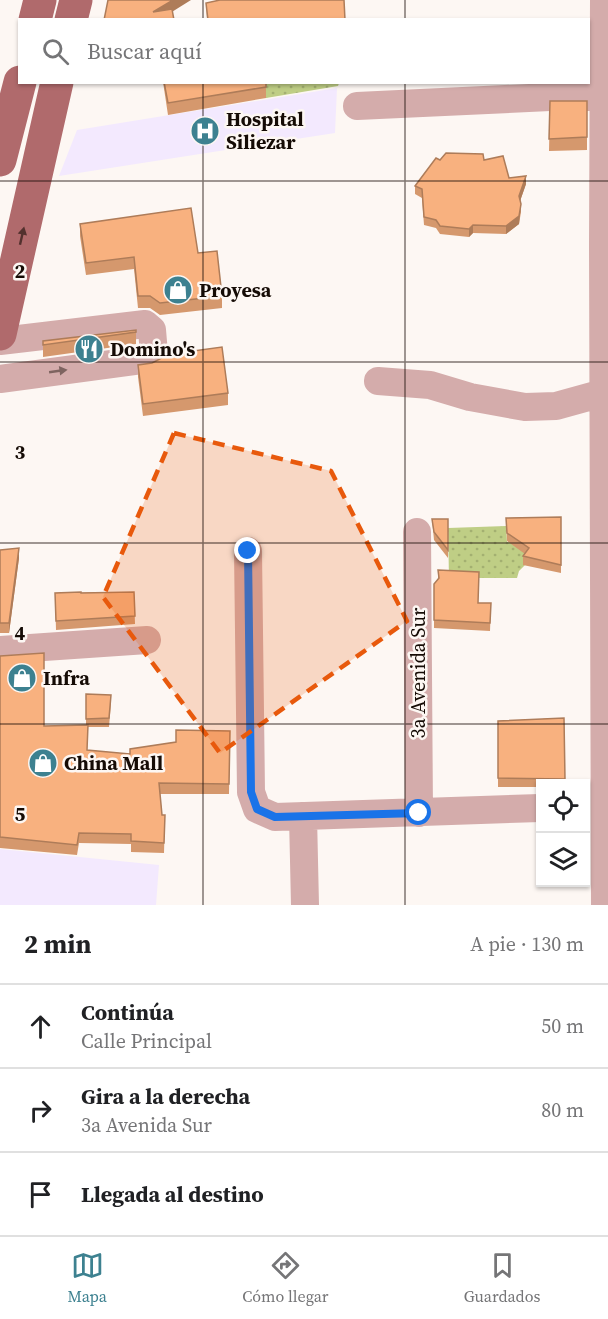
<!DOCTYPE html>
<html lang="es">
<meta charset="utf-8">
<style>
body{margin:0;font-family:"Source Serif 4",serif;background:#f6f6f6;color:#202124}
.controls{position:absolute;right:18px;bottom:18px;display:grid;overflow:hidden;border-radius:0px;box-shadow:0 2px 4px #0004}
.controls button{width:54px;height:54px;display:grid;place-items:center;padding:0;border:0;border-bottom:2px solid #e0e0e0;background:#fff;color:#202124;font:30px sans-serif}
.stop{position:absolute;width:18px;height:18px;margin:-14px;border:4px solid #1a73e8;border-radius:50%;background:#fff}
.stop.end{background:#1a73e8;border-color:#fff;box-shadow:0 2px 6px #0008}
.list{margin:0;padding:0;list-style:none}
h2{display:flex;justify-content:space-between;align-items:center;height:78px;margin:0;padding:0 24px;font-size:26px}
h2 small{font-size:20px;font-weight:400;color:#757577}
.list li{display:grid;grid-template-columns:39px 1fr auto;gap:18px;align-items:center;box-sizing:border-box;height:84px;padding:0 24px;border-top:2px solid #e0e0e0}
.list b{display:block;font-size:22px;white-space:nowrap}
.list p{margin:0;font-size:20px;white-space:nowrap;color:#757577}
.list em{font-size:20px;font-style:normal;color:#757577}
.icon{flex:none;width:33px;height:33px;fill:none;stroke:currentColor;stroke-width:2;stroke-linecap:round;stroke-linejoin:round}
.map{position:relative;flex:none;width:608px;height:905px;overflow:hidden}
.search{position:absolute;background:#fff;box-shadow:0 2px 4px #0004;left:18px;right:18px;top:18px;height:66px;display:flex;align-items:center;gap:15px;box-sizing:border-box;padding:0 21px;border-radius:0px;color:#757577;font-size:22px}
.sheet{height:330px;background:#fff}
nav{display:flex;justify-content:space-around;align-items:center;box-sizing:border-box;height:84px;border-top:2px solid #e0e0e0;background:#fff;font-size:16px;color:#757577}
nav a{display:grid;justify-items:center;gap:3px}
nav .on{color:#3d8190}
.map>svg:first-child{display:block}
.medical{fill:#f3e9fe}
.garden{fill:url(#garden-dots)}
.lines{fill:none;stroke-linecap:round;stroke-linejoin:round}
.minor{stroke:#d4acab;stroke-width:28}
.major{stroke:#b06a6c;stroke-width:33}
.wall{fill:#d5986d}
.shaded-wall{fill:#ae7c59}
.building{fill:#f8b17f;stroke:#ae7c59;stroke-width:1.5}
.oneway{fill:#53312e}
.oneway2{fill:#7e6460}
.route{stroke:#1a73e8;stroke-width:8}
.marked{fill:#e8590c;fill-opacity:0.2;stroke:#e8590c;stroke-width:4.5;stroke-dasharray:12 8;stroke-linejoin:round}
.grid{fill:none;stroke:#150b05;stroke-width:1.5;stroke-opacity:0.55}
.labels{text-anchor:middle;stroke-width:5;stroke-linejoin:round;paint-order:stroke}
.poi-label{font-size:20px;font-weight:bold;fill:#150b05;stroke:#fdf7f3;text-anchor:start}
.street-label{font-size:20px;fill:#150b05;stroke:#fdf7f3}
.grid-label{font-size:20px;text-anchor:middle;font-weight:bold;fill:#150b05;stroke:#fdf7f3;stroke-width:5;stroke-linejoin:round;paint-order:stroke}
</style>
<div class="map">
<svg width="608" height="905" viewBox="0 0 608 905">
<defs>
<pattern id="garden-dots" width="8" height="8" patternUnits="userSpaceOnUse" patternTransform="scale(1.5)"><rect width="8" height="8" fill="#bfce85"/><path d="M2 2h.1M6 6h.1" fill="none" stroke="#a3b071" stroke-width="1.8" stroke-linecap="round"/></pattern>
</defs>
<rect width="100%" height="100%" fill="#fdf7f3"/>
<path class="medical" d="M337 88 335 133 59 176 77 130Z
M0 849 159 865 156 905H0Z"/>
<path class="garden" d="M264 83H339L338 86 266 98Z
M506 526 507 542H517L526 554V564L519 571 517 578H449L448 528Z"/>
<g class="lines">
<path class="minor" d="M604 0 603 245 605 905
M357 106 550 97H603
M0 341 145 324 152 330 154 354 149 359 0 379
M378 381 430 385 470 397 525 407 556 406 603 393
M417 532 419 813
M248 551 251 792 257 809 275 817 540 808
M0 650 147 640
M303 816 305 905"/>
<path class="major" d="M35 20 40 0
M71 20 76 0
M0 160 20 82
M0 334 57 82"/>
</g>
<path class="wall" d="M206 3 345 20H207Z
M163 82H266V98L168 115Z
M550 101H587V150L549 151Z
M440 160H484L509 178 526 184 520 201 521 212 519 224 506 234 473 233 469 237 440 234 436 228 424 225 422 198 415 194V186Z
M80 224 198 253 222 296V308L160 315 150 308H138L134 269 86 275 80 236Z
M136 330V344L43 357V341Z
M138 365 228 393V405L143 416 138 377Z
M561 517V573L523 565V556L525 554 507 541 506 518Z
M432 519H448V558L434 540Z
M0 550 19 558 9 633H0Z
M438 570 478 603H491L490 631 434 628V584L438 579Z
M134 592 135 624 56 630 55 593Z
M0 656 44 726 86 725V694L111 703 109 727H88L87 750 130 754 176 742 230 731 229 794H160L162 815H165L164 853 131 852V844L79 843 77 855 0 848Z
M564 718 565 783H540V787H498V721Z"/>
<path class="shaded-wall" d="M173 0H191L159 20 153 12Z
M526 176V184L519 204V196Z
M521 204 519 224 506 234V226Z
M473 225V233L469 237V229Z
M19 548V558L9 633V623Z"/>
<path class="building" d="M108 0H173L153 12 172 9 174 20H104Z
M220 0H344L345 20H208L206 3Z
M164 82H266V87L168 103Z
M550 101H587V137L549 139Z
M446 153 483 154 484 160 503 156 509 178 526 176 519 196 521 204 519 216 506 226 473 225 469 229 440 226 436 220 424 217 422 189 415 186 436 158 440 160Z
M191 208 198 253 217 251 222 296 160 303 150 296H138L134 257 86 263 80 224Z
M136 330V332L43 345V341Z
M222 347 228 393 143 404 138 365 152 363 160 359 164 355Z
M561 517V565L523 556 529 548 507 533 506 518Z
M432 519H448V550L434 532Z
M19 548 9 623H0V550Z
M438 570 479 572 478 603H491L490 623 434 620V584L439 578Z
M81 592V593L134 592 135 616 56 621 55 593Z
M44 653V726L88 725 87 750 130 754V749L176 742V730L230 731 229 784 159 783 162 815H165L164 843 131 841V834L79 833 77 845 0 837V656Z
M86 694 111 695 109 718 86 719Z
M564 718 565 779 498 778V721Z"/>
<defs><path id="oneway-solid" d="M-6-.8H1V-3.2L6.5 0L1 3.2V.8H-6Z" transform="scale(1.5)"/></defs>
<use class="oneway" href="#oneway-solid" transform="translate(22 236) rotate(-77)"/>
<use class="oneway2" href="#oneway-solid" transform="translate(58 371) rotate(-8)"/>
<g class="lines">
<path class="route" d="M248 551 251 792 257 809 275 817 419 813"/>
</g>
<path class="marked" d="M174 433 331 471 407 621 220 753 103 597Z"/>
<path class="grid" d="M203 0V20M405 0V20M203 82V905M405 82V905M0 181H608M0 362H608M0 543H608M0 724H608"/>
<defs>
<g id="hospital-disc" transform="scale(1.5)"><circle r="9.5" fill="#3d8190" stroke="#fdf7f3"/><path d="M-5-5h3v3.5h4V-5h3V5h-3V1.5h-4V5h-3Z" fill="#fff"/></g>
<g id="shop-disc" transform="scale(1.5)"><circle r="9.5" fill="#3d8190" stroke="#fdf7f3"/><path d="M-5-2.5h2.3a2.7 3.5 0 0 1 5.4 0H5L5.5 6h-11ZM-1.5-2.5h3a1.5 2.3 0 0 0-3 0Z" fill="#fff"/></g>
<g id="restaurant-disc" transform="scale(1.5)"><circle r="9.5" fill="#3d8190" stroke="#fdf7f3"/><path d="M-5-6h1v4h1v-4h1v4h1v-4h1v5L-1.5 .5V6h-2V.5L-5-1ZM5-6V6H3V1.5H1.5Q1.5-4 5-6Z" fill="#fff"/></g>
</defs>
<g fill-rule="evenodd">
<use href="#hospital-disc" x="205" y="131"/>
<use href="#shop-disc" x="178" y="290"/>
<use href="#restaurant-disc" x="89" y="349"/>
<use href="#shop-disc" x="22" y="678"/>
<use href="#shop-disc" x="43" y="763"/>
</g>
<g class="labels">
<g class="poi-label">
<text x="226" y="126">Hospital<tspan x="226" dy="23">Siliezar</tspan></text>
<text x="199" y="297">Proyesa</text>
<text x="110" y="356">Domino's</text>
<text x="43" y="685">Infra</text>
<text x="64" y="770">China Mall</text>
</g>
<g class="street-label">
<text transform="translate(418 673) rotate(-90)" y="7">3a Avenida Sur</text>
</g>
</g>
<g class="grid-label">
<text x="20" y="278">2</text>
<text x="20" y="459">3</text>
<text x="20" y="640">4</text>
<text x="20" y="821">5</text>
</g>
</svg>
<div class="controls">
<button><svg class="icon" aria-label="locate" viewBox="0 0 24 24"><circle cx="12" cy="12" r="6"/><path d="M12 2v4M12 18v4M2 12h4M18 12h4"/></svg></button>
<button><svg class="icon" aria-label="layers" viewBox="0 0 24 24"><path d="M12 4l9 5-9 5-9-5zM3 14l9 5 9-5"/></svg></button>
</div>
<div class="stop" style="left:419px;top:813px"></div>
<div class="stop end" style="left:248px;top:551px"></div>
<div class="search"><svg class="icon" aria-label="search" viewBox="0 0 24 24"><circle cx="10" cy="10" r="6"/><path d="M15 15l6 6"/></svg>Buscar aquí</div>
</div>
<section class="sheet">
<h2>2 min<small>A pie · 130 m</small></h2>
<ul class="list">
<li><svg class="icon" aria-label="ahead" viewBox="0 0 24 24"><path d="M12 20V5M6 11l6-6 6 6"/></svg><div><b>Continúa</b><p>Calle Principal</p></div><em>50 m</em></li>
<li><svg class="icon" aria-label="right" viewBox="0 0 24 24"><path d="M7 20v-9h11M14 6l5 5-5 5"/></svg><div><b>Gira a la derecha</b><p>3a Avenida Sur</p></div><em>80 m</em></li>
<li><svg class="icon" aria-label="arrive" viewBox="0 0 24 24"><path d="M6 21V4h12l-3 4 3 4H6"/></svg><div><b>Llegada al destino</b></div></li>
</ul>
</section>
<nav>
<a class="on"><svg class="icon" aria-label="map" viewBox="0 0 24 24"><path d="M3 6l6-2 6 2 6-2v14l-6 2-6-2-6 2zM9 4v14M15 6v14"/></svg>Mapa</a>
<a><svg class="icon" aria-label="directions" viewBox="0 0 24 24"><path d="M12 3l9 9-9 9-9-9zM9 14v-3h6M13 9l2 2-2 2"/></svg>Cómo llegar</a>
<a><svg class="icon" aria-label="saved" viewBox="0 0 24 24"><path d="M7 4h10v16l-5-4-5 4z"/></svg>Guardados</a>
</nav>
